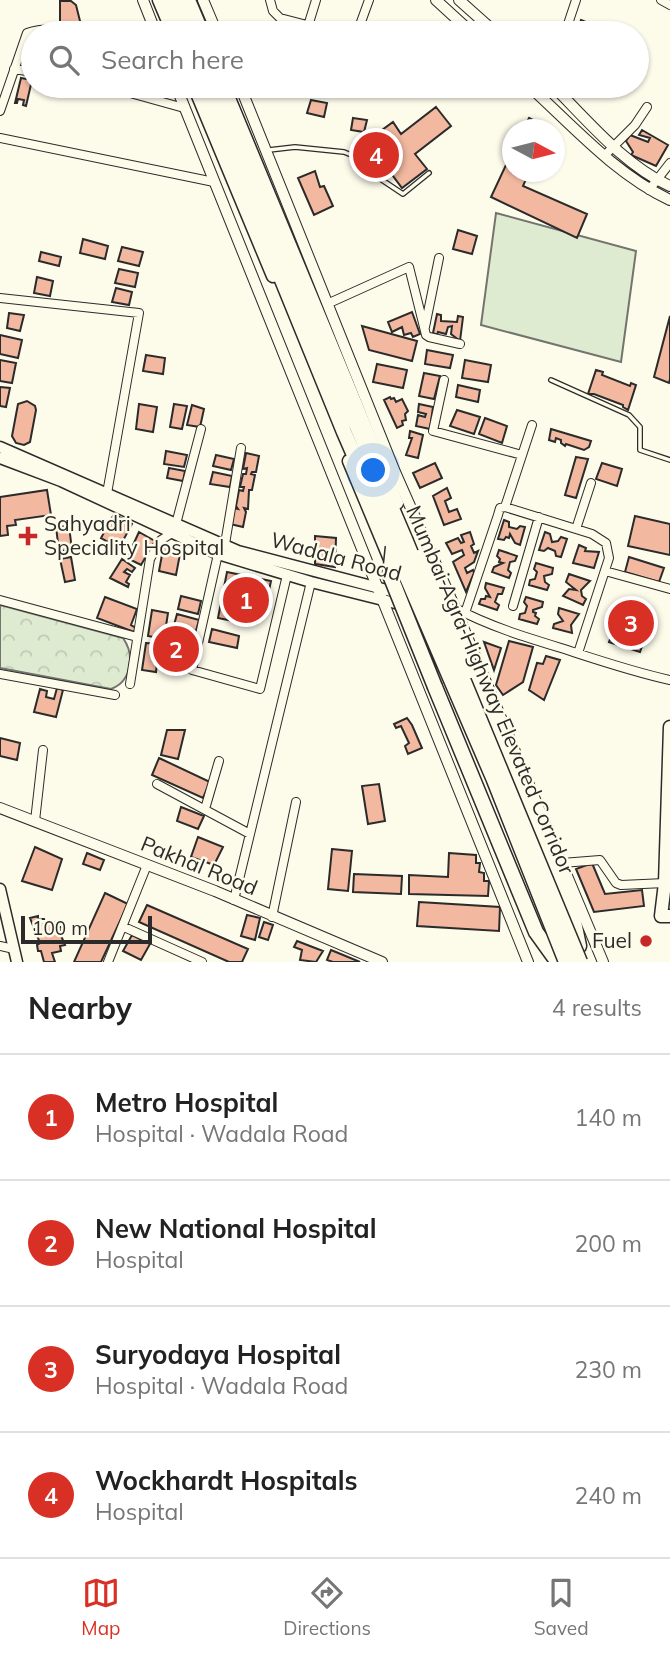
<!DOCTYPE html>
<meta charset="utf-8">
<style>
body{margin:0;font-family:Mulish,sans-serif;background:#f6f6f6;color:#222}
.compass{position:absolute;left:502px;top:119px;width:63px;height:63px;border-radius:50%;background:#fff;box-shadow:0 2px 5px #0004;rotate:97deg}
.scale{position:absolute;left:21px;bottom:18px;width:131px;box-sizing:border-box;padding-left:7px;border:4px solid #2b2b2b;border-top:0;font-size:19px;line-height:24px;white-space:nowrap;color:#2b2b2b;-webkit-text-stroke:5px #fdfbea;paint-order:stroke}
.you{position:absolute;left:374px;top:471px;width:24px;height:24px;margin:-18px;border:5px solid #fff;border-radius:50%;background:#1a73e8;box-shadow:0 0 0 10px #1a73e833}
.badge{display:grid;place-items:center;width:46px;height:46px;border-radius:50%;background:#d93025;color:#fff;font-size:23px;font-weight:700}
.pin{position:absolute;translate:-50% -50%;border:4px solid #fff;box-shadow:0 2px 7px #0006}
.list{margin:0;padding:0;list-style:none}
h2{display:flex;justify-content:space-between;align-items:center;height:91px;margin:0;padding:0 28px;font-size:30px}
h2 small{font-size:23px;font-weight:400;color:#767676}
.list li{display:grid;grid-template-columns:46px 1fr auto;gap:21px;align-items:center;box-sizing:border-box;height:126px;padding:0 28px;border-top:2px solid #e0e0e0}
.list b{display:block;font-size:26px;white-space:nowrap}
.list p{margin:0;font-size:23px;white-space:nowrap;color:#767676}
.list em{font-size:23px;font-style:normal;color:#767676}
.icon{flex:none;width:38px;height:38px;fill:none;stroke:currentColor;stroke-width:2;stroke-linecap:round;stroke-linejoin:round}
.map{position:relative;flex:none;width:670px;height:962px;overflow:hidden}
.search{position:absolute;background:#fff;box-shadow:0 2px 5px #0004;left:21px;right:21px;top:21px;height:77px;display:flex;align-items:center;gap:18px;box-sizing:border-box;padding:0 24px;border-radius:38px;color:#767676;font-size:26px}
.sheet{height:595px;background:#fff}
nav{display:flex;justify-content:space-around;align-items:center;box-sizing:border-box;height:98px;border-top:2px solid #e0e0e0;background:#fff;font-size:19px;color:#767676}
nav a{display:grid;justify-items:center;gap:4px}
nav .on{color:#d93025}
.map>svg:first-child{display:block}
.grass{fill:#deebd1;stroke:#74746e;stroke-width:2}
.forest{fill:url(#forest-crowns);stroke:#74746e;stroke-width:2}
.building{fill:#f2b8a0;stroke:#2b2b2b;stroke-width:2}
.lines{fill:none;stroke-linecap:round;stroke-linejoin:round}
.service-casing{stroke:#2b2b2b;stroke-width:6}
.minor-casing{stroke:#2b2b2b;stroke-width:10}
.tertiary-casing{stroke:#2b2b2b;stroke-width:12}
.secondary-casing{stroke:#2b2b2b;stroke-width:13}
.primary-casing{stroke:#2b2b2b;stroke-width:15}
.trunk-casing{stroke:#2b2b2b;stroke-width:15}
.motorway-casing{stroke:#2b2b2b;stroke-width:17}
.service{stroke:#fdfbea;stroke-width:3.5}
.minor{stroke:#fdfbea;stroke-width:8}
.tertiary{stroke:#fdfbea;stroke-width:10}
.secondary{stroke:#fdfbea;stroke-width:10}
.primary{stroke:#fdfbea;stroke-width:12}
.trunk{stroke:#fdfbea;stroke-width:12}
.motorway{stroke:#fdfbea;stroke-width:14}
.motorway-bridge-casing{stroke:#2b2b2b;stroke-width:17;stroke-linecap:butt}
.motorway-bridge{stroke:#fdfbea;stroke-width:14}
.poi-dot{fill:#c62828;stroke:#fdfbea;stroke-width:2.5}
.labels{text-anchor:middle;stroke-width:5;stroke-linejoin:round;paint-order:stroke}
.poi-label{font-size:21px;fill:#2b2b2b;stroke:#fdfbea;text-anchor:start}
.street-label{font-size:21px;fill:#2b2b2b;stroke:#fdfbea}
</style>
<div class="map">
<svg width="670" height="962" viewBox="0 0 670 962">
<defs>
<pattern id="forest-crowns" width="20" height="18" patternUnits="userSpaceOnUse" patternTransform="scale(1.75)"><rect width="20" height="18" fill="#deebd1"/><path d="M2 6a3 3 0 1 1 6 0M12 15a3 3 0 1 1 6 0" fill="none" stroke="#bfcab4"/></pattern>
</defs>
<rect width="100%" height="100%" fill="#fdfbea"/>
<path class="grass" d="M496 213 636 251 621 362 481 325Z"/>
<path class="forest" d="M0 605 123 638C135 655 132 681 111 689L0 668Z"/>
<path class="building" d="M60 1H71L76 5 81 25 60 26Z
M581 20 609 32V33H570L572 29 577 31Z
M21 78 32 80 26 106 23 105 24 100 18 99 17 103H15Z
M311 100 327 103 324 117 307 113Z
M436 107 451 126 415 154 427 169 402 188 367 141 393 122 401 134Z
M353 118 367 120 364 132 351 130Z
M529 118 548 128V130H523Z
M642 130 668 145 656 166 631 155 633 152 626 141 630 135 648 142 650 138 639 135Z
M512 152V172H529L523 186 587 214 577 238 491 197Z
M315 171 320 187 324 186 333 206 314 215 298 178Z
M458 230 477 236 472 254 453 249Z
M83 239 108 246 105 259 80 253Z
M122 247 143 252 139 266 118 261Z
M41 252 61 257 59 266 39 261Z
M119 269 138 273 135 287 115 283Z
M37 277 53 281 50 296 34 293Z
M116 288 132 292 129 305 112 302Z
M412 312 420 334 413 337 411 333 404 335 402 327 392 332 388 322Z
M9 313 24 315 20 331 7 328Z
M437 314 441 315V321L457 322 458 316 463 317 460 341 451 334 452 326 448 327 446 334 438 332 437 335 433 333Z
M670 316V379L669 383 654 377Z
M362 326 417 341 412 361 369 350Z
M0 335 22 340 18 358 0 354Z
M427 350 453 355 450 368 425 364Z
M146 355 165 358 163 374 143 371Z
M0 360 16 363 12 383 0 381Z
M465 360 491 365 488 382 462 378Z
M377 364 407 370 403 388 373 382Z
M596 370 603 372 602 375 630 386 631 383 636 385 628 410 623 407V405L594 394H588Z
M424 373 440 376 434 399 419 396Z
M458 385 480 390 478 402 456 397Z
M0 387 10 388 6 407 0 406Z
M390 397 391 399 394 398 396 402 402 399 408 411 405 414 406 420 402 421 403 425 397 428 384 400Z
M27 401 35 406 36 410 30 442 24 445 16 443 12 436 18 404Z
M139 404 157 407 153 432 136 429Z
M174 404 187 406 182 429 170 427Z
M419 404 433 407 430 429 416 426 418 415 425 417 426 414 418 412Z
M192 405 204 409 200 427 187 425Z
M457 410 480 417 474 434 450 426Z
M485 418 507 426 502 443 479 434Z
M551 429 591 441 589 447 584 450 566 444 565 446 561 443V440L556 438 555 442 549 440Z
M410 431 423 435 418 458 406 455 412 438H409Z
M166 451 187 455 184 467 164 464Z
M246 453 259 456 256 472H252L251 474 255 475 252 490H249L248 509 244 508 246 512 243 527 230 524 234 508 238 509 236 506 239 490 243 491 244 487H240L243 474H246L247 468 243 469Z
M216 455 234 459 231 470 213 466Z
M576 457 588 459 576 498 565 495Z
M435 463 442 478 420 488 413 473Z
M602 463 622 469 617 486 596 479Z
M169 468 185 471 183 481 167 478Z
M213 472 232 476 230 487 210 484Z
M447 488 451 498 445 501 449 512 457 509 461 519 444 525 433 496Z
M47 490 51 515 15 520 16 525 7 526 8 535 0 536V497Z
M114 514 132 524 119 548 101 538Z
M635 516 670 524V555L628 546Z
M504 520 509 522V527L517 529 520 526 525 527 520 545 515 543 510 534 509 538 506 537 504 540 498 539Z
M69 526 72 550 59 551 56 527Z
M139 532 155 541 141 565 127 558Z
M470 532 474 544 471 546 474 553 478 551 474 562 465 568 467 573 473 570 474 573 466 592 453 562 464 555 462 550 452 554 446 543 458 538 461 543 464 542 461 535Z
M545 532 550 534 552 542 558 541 561 537 567 539 561 557 556 556 555 551 548 548 544 551 539 550Z
M315 536 336 538 335 567 315 564Z
M164 544 171 546 170 552 180 554 176 575 159 571Z
M579 545 586 548 585 551 599 552 594 568 573 563Z
M499 550 517 556 515 561 510 562 508 570 511 573 509 578 492 572 494 567 503 563 499 562 500 559 497 556Z
M71 557 75 580 65 582 60 559Z
M629 557 664 568 659 582 625 572Z
M122 559 135 568 132 572 127 569 124 572 130 575 126 582 129 584 128 587 110 578Z
M536 563 553 568 552 574 544 576 545 582 549 585 547 590 529 585 530 580 535 579 537 572 534 569Z
M227 572 271 581 263 618 242 614 248 584 238 582 237 586 233 585 229 607H233L232 611 240 613 238 622 218 618Z
M569 574 590 581 581 590 582 596 586 599 583 605 563 596 569 589 576 590 566 582Z
M486 583 504 588 502 594H498L495 602 499 605 497 610 479 604 481 599H485L486 596 490 597 485 588Z
M181 596 201 601 198 614 178 609Z
M105 597 137 609 131 625 136 628 134 632 97 618Z
M526 597 543 602 542 607 533 610V612L536 613 535 616 539 619 537 624 519 619 520 614 525 613 527 606 524 602Z
M559 608 579 614 571 625 572 633 553 628 554 624 563 621 558 614Z
M152 610 168 613 164 639 148 636Z
M177 614 199 620 196 631 174 625Z
M616 622 647 632 640 652 609 642Z
M212 629 239 636 237 648 209 642Z
M175 633 184 635 183 639 189 640 185 660 170 657 171 653 166 652 169 636 174 637Z
M509 641 533 647 523 682 503 695 496 685Z
M484 642 501 648 494 670Z
M146 643 159 644 156 672 142 670Z
M546 656 560 660 544 700 529 690 537 663 543 664Z
M57 688 63 690 56 717 34 712 40 689 47 691 46 697 54 699Z
M407 718 412 725 422 748 408 754 405 746 409 743 401 726 396 728 394 724Z
M167 730H185L178 759 161 755Z
M0 738 20 743 17 760 0 756Z
M159 758 210 782 203 798 152 775Z
M379 784 385 821 368 824 362 786Z
M181 807 204 816 198 829 177 821Z
M198 837 223 847 214 865 191 857Z
M35 847 62 859 52 890 22 881Z
M332 849 352 851 348 891 328 889Z
M87 853 104 860 100 870 83 864Z
M449 853 476 855V863H480L479 872 484 873V881H489L488 896 409 894V875L448 877Z
M592 863 605 894 642 890 644 906 594 912 576 869Z
M354 874 402 876 401 894 353 892Z
M105 893 128 904 101 962H74Z
M419 902 500 907 499 931 417 926Z
M147 905 248 949 242 962H229L139 922Z
M247 915 260 918 255 940 241 936Z
M38 916V919H44L46 925 55 922 57 928 61 927 62 930 59 931 65 945 60 946 61 951 52 953 55 962H44L41 951H38L37 945 40 943 30 918Z
M264 922 273 925 268 940 259 937Z
M132 935 150 944 141 960 123 951Z
M297 941 323 951 316 962 300 960 302 950 294 947Z
M331 950 360 962H333L327 960Z"/>
<g class="lines">
<g class="service-casing">
<path id="service" d="M269 150 295 147 344 152 354 156 370 172 403 194 429 173
M551 380 629 415 640 427V450L670 460"/>
</g>
<g class="minor-casing">
<path id="minor" d="M270 0 273 11 280 18 338 33
M661 0 670 5
M308 26 316 0
M357 33 369 0
M565 33 576 0
M14 69 33 72
M105 86 184 108
M0 111 27 33C39 29 47 28 58 33
M0 138 214 182
M604 156 635 125 647 107
M649 190 670 163
M0 298 139 313 106 499
M327 304 409 267 426 335 429 337 460 344
M425 327 439 258
M444 380 433 431 522 455
M505 507 592 534 606 543 609 558 578 653
M176 524 201 429
M576 529 591 483
M225 544 241 448
M218 554 192 670 260 689 287 575
M605 571 670 589
M0 600 137 637
M513 606 539 517
M455 608C489 626 525 637 561 648 598 660 633 672 670 680
M465 613 498 515 500 508 505 507 532 425
M0 674 115 695
M130 684 150 559 161 540 172 533
M157 784 250 834
M205 809 219 761
M35 821 43 750
M562 863 600 860 616 883 621 885 665 883
M234 900 311 582
M272 917 296 802
M124 927 202 962
M0 946 14 949
M108 962 147 865"/>
</g>
<g class="tertiary-casing">
<path id="tertiary" d="M143 0 156 33
M203 0 217 33
M436 0 472 33
M459 0 496 33
M176 86 528 962
M240 86 395 472 455 608 603 962
M529 86C573 126 615 174 670 200
M553 86C588 121 624 165 670 186
M0 808 215 891 382 962"/>
</g>
<g class="secondary-casing">
<path id="secondary" d="M0 447 238 551 421 599
M0 458 61 481 218 554 311 582 407 606
M0 889 17 962"/>
</g>
<g class="primary-casing">
<path id="primary" d="M159 0 173 33
M189 0 203 33
M194 86 273 276
M224 86 397 503
M349 461 392 564"/>
</g>
<g class="trunk-casing">
<path id="trunk" d="M670 727 665 883 661 916H670"/>
</g>
<g class="motorway-casing">
<path id="motorway" d="M169 0 183 33
M181 0 195 33
M203 86 344 432 393 545
M216 86 283 253 405 539
M472 671 573 917 579 946
M435 687 536 932 554 957"/>
</g>
<use href="#service" class="service"/>
<use href="#minor" class="minor"/>
<use href="#tertiary" class="tertiary"/>
<use href="#secondary" class="secondary"/>
<use href="#primary" class="primary"/>
<use href="#trunk" class="trunk"/>
<use href="#motorway" class="motorway"/>
<g class="motorway-bridge-casing">
<path id="motorway-bridge" d="M405 539 580 962
M393 545 494 780 566 962
M393 547 390 575 435 687
M419 557 435 581 472 671"/>
</g>
<use href="#motorway-bridge" class="motorway-bridge"/>
</g>
<g class="poi-dot">
<path d="M24.5 525.5h7v7h7v7h-7v7h-7v-7h-7v-7h7z"/>
<circle cx="646" cy="941" r="7"/>
</g>
<g class="labels">
<g class="poi-label">
<text x="44" y="531">Sahyadri<tspan x="44" dy="24">Speciality Hospital</tspan></text>
<text x="632" y="948" text-anchor="end">Fuel</text>
</g>
<g class="street-label">
<text transform="translate(336 557) rotate(15)" y="7">Wadala Road</text>
<text transform="translate(490 690) rotate(67)" y="7">Mumbai Agra Highway Elevated Corridor</text>
<text transform="translate(199 866) rotate(22)" y="7">Pakhal Road</text>
</g>
</g>
</svg>
<svg class="compass" viewBox="-18 -18 36 36"><path d="M0-13l5 13h-10z" fill="#e53935"/><path d="M0 13l5-13h-10z" fill="#767676"/></svg>
<div class="scale">100 m</div>
<div class="you"></div>
<div class="pin badge" style="left:246px;top:600px">1</div>
<div class="pin badge" style="left:176px;top:649px">2</div>
<div class="pin badge" style="left:631px;top:623px">3</div>
<div class="pin badge" style="left:376px;top:155px">4</div>
<div class="search"><svg class="icon" aria-label="search" viewBox="0 0 24 24"><circle cx="10" cy="10" r="6"/><path d="M15 15l6 6"/></svg>Search here</div>
</div>
<section class="sheet">
<h2>Nearby<small>4 results</small></h2>
<ul class="list">
<li><span class="badge">1</span><div><b>Metro Hospital</b><p>Hospital · Wadala Road</p></div><em>140 m</em></li>
<li><span class="badge">2</span><div><b>New National Hospital</b><p>Hospital</p></div><em>200 m</em></li>
<li><span class="badge">3</span><div><b>Suryodaya Hospital</b><p>Hospital · Wadala Road</p></div><em>230 m</em></li>
<li><span class="badge">4</span><div><b>Wockhardt Hospitals</b><p>Hospital</p></div><em>240 m</em></li>
</ul>
</section>
<nav>
<a class="on"><svg class="icon" aria-label="map" viewBox="0 0 24 24"><path d="M3 6l6-2 6 2 6-2v14l-6 2-6-2-6 2zM9 4v14M15 6v14"/></svg>Map</a>
<a><svg class="icon" aria-label="directions" viewBox="0 0 24 24"><path d="M12 3l9 9-9 9-9-9zM9 14v-3h6M13 9l2 2-2 2"/></svg>Directions</a>
<a><svg class="icon" aria-label="saved" viewBox="0 0 24 24"><path d="M7 4h10v16l-5-4-5 4z"/></svg>Saved</a>
</nav>
